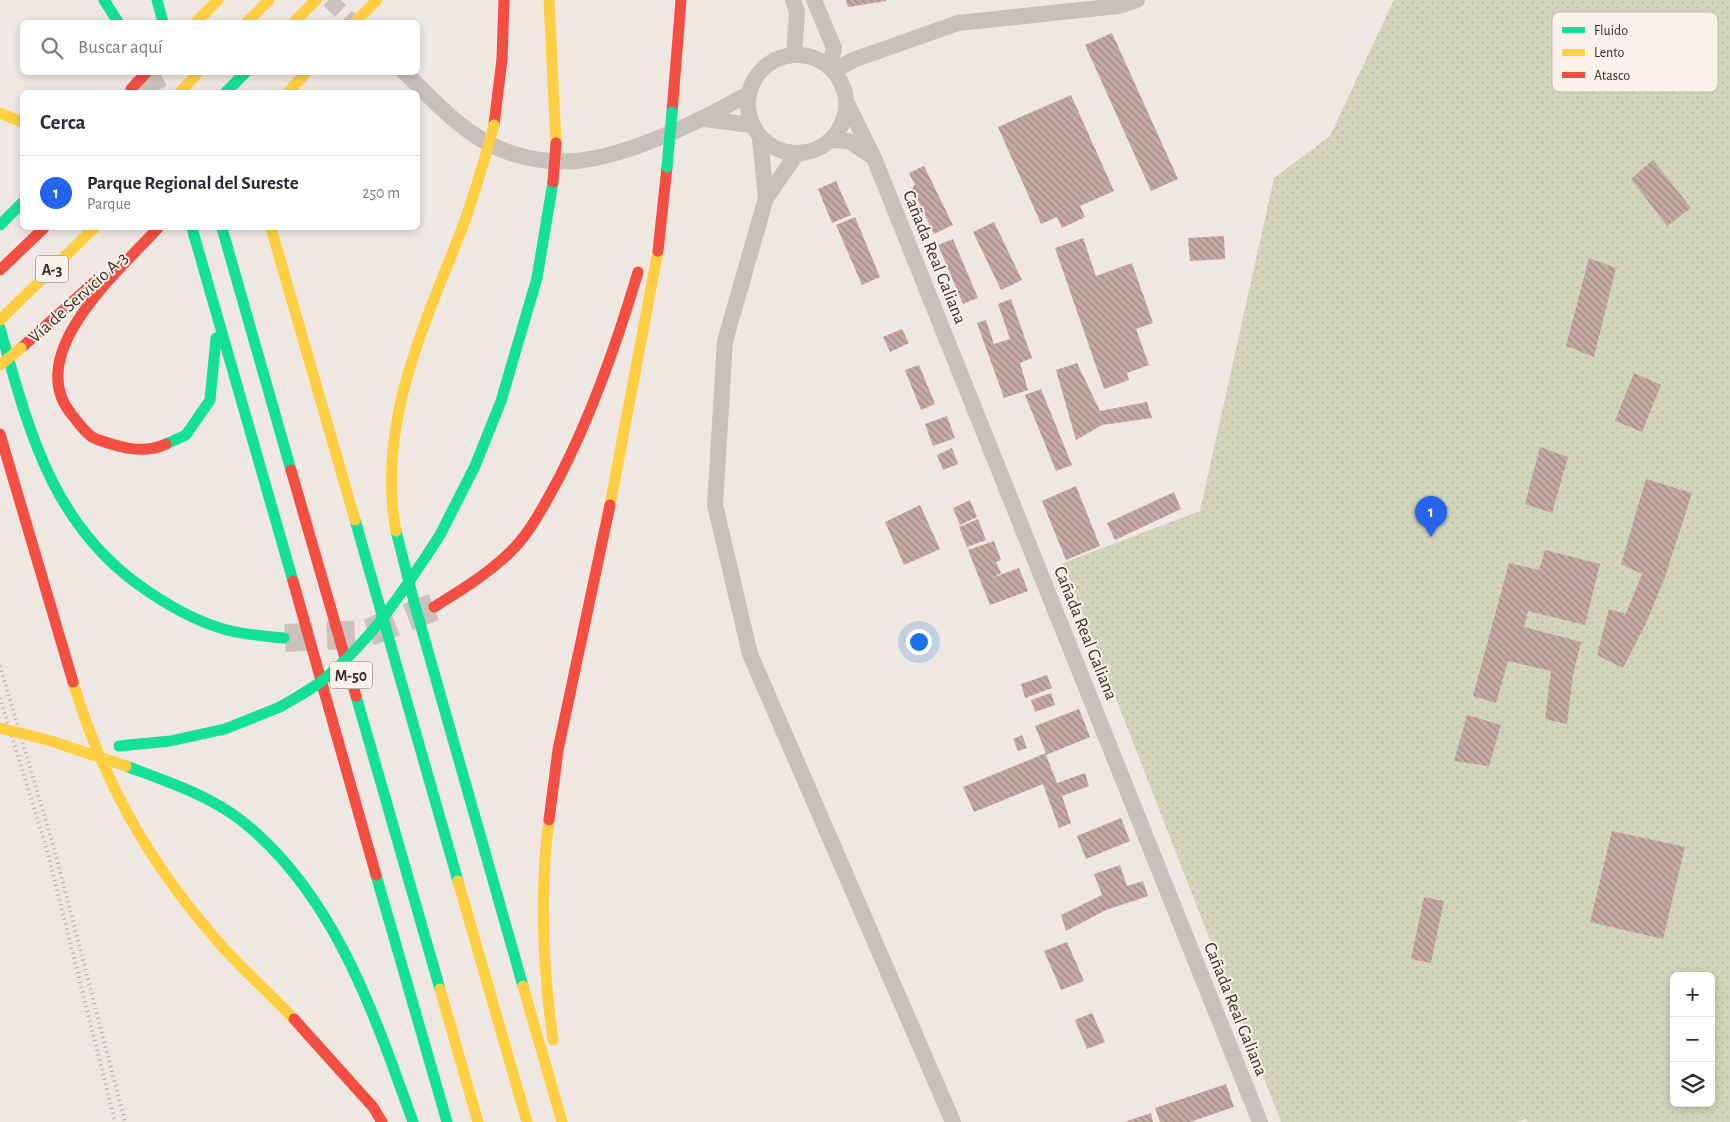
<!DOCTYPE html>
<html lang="es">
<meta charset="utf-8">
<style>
body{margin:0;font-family:"Alegreya Sans",sans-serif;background:#f2f2f3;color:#2b2b33}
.controls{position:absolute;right:15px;bottom:15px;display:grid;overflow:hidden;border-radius:8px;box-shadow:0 2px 8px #0003}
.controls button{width:45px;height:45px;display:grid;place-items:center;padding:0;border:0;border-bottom:1px solid #e1e1e2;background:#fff;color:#2b2b33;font:25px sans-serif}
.you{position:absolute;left:918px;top:641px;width:18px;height:18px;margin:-12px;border:4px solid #fff;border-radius:50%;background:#1a73e8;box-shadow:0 0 0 8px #1a73e833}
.badge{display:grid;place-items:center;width:32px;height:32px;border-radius:50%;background:#2563eb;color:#fff;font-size:16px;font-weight:700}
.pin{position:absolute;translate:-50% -41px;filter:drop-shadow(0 1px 2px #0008)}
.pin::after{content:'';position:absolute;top:26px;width:18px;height:15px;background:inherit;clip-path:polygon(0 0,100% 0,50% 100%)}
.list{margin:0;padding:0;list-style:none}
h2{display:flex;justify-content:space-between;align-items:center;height:65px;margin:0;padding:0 20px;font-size:21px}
h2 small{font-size:16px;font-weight:400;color:#7c7c81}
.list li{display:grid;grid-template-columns:32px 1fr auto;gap:15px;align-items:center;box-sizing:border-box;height:75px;padding:0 20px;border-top:1px solid #e1e1e2}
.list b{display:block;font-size:19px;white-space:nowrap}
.list p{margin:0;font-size:16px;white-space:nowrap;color:#7c7c81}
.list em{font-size:16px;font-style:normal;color:#7c7c81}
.icon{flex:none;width:28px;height:28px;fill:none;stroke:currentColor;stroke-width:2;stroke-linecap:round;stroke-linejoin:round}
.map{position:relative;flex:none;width:1730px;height:1122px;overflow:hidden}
.search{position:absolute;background:#fff;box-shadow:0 2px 8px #0003;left:20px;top:20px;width:400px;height:55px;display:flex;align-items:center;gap:12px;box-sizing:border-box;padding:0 18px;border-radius:8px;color:#7c7c81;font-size:19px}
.panel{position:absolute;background:#fff;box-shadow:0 2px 8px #0003;left:20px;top:90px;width:400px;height:140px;border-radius:8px}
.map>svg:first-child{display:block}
.grass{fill:url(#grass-dots);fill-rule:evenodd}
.building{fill:url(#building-back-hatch)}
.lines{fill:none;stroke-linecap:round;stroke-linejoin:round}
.street-tunnel{stroke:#cbc2bd;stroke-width:16;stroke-dasharray:16 8;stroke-linecap:butt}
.highway-tunnel{stroke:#cbc2bd;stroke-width:28;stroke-dasharray:28 14;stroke-linecap:butt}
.street{stroke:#c8c0ba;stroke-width:16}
.fast{stroke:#16e098;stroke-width:11}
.slow{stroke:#ffcf43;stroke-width:11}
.jam{stroke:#f24e42;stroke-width:11}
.rail{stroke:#b0a9a5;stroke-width:4;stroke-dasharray:1 4;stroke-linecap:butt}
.fast-bridge{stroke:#16e098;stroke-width:11}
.slow-bridge{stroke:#ffcf43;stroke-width:11}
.jam-bridge{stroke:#f24e42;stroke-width:11}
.labels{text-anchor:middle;stroke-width:4;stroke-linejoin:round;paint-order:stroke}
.shield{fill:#fcf2e9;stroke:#746762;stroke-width:1}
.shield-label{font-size:16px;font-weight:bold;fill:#3a2c28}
.street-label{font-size:18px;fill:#3a2c28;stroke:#fcf2e9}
.key{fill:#fcf2e9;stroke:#c2b7af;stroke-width:1}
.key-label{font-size:14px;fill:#3a2c28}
</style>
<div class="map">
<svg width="1730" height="1122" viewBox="0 0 1730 1122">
<defs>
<pattern id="grass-dots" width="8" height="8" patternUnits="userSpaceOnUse" patternTransform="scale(1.25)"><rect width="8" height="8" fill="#d2d5ba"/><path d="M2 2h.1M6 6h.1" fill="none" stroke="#b5b7a0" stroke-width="1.8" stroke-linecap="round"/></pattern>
<pattern id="building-back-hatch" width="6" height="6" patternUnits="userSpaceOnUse" patternTransform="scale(1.25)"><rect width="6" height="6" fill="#c4a9a2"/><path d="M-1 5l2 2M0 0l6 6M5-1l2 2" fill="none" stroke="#a08a84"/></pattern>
</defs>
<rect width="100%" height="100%" fill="#efe8e2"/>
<path class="grass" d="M1394 0H1730V1122H1528L1526 1119 1518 1122H1281L1063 563 1200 511 1274 178 1330 136ZM1674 976H1711V1103H1674Z"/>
<path class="building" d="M846 0H886V1L848 7Z
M1112 33 1178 179 1151 191 1085 45Z
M1071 95 1114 191 1080 206 1085 217 1062 228 1057 217 1041 224 998 127Z
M1653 160 1691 208 1667 226 1631 179Z
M924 166 953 225 934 234 912 188 915 185 909 173Z
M836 181 851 215 832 223 818 189Z
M855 217 880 277 862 285 836 225Z
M994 222 1022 280 1001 290 973 232Z
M1224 236 1225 259 1190 261 1188 238Z
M1083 238 1096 276 1132 263 1153 323 1136 329 1149 365 1127 373 1129 380 1104 389 1055 248Z
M953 239 978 298 963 304 938 245Z
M1589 258 1616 268 1594 357 1566 346Z
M1011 299 1032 358 1020 363 1028 390 1004 398 977 323 986 320 994 344 1010 339 998 304Z
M902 329 909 343 890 352 883 337Z
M1077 363 1100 411 1147 402 1152 418 1102 425 1076 440 1056 370Z
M919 365 935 404 921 410 905 370Z
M1634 373 1661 385 1642 432 1615 421Z
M1041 389 1072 465 1056 471 1025 395Z
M947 416 955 438 933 446 925 424Z
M1540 447 1568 457 1552 513 1525 504Z
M952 448 958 464 943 470 937 455Z
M1646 479 1692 493 1665 577 1646 623 1623 668 1597 655 1609 609 1626 614 1642 574 1621 564Z
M1076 486 1100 546 1066 560 1042 501Z
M1174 492 1181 509 1115 540 1107 523Z
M970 500 977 517 960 525 953 508Z
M920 505 940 549 904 565 885 522Z
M978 519 986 540 967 547 959 527Z
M994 541 1001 560 996 562 1001 573 992 578 1019 568 1028 591 990 605 968 550Z
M1545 550 1600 564 1585 625 1528 611 1524 627 1581 642 1573 675 1567 724 1545 719 1551 671 1508 661 1496 703 1473 696 1509 563 1539 570Z
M1047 675 1052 688 1025 698 1021 684Z
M1051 693 1055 705 1035 712 1031 700Z
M1079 709 1090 737 1046 755 1057 783 1085 773 1089 786 1062 796 1071 823 1059 828 1043 784 974 812 963 787 1046 753 1035 726Z
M1467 715 1501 725 1489 766 1454 761Z
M1022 735 1027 748 1018 751 1013 739Z
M1121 818 1130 841 1086 859 1077 836Z
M1612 831 1685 847 1663 939 1590 922Z
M1120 865 1127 886 1143 881 1148 896 1106 910 1066 931 1061 915 1102 895 1094 874Z
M1424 897 1444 901 1431 963 1411 959Z
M1067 942 1084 981 1061 990 1044 951Z
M1092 1013 1105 1042 1087 1049 1075 1020Z
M1226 1084 1234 1107 1190 1122H1160L1155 1108Z
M1151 1113 1153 1122H1124Z"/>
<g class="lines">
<path class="street-tunnel" d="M329 0 352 22"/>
<path class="highway-tunnel" d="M144 72 154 92
M285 638 365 634 434 607"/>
<path class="street" d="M793 0 797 12 794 55
M814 0 834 48 830 68
M748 104a49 49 0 1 1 98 0a49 49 0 1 1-98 0Z
M834 71 853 60 958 23 1118 6 1137 0
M404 72C433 99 462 133 498 148 522 159 551 163 576 161 629 156 703 120 748 94
M846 101 874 158 1260 1122
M705 119 751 125
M760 139 766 198
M832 140 849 141 874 158
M796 155 766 198 725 341 715 505 750 654 953 1122"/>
<path class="fast" d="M104 0 118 22
M157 0 163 22
M0 225 22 203
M192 228 293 581
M222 228 291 470
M0 328C29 432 53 529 149 592 174 609 202 624 231 631 248 635 266 636 284 638
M166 444 186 435 210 400 216 338
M355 520 458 881
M396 531 414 602 523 986
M440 535 475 466 501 401 537 278 553 182
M356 696 440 989
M119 746 170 741 225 729 280 707
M126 766C166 781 209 795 242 821 335 895 374 1014 413 1122
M376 875 447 1122"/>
<path class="slow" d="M549 0 556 143
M247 22 269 0
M294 22 316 0
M355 22 377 0
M288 92 307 72
M0 113 22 122
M271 228 355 520
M0 320 94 228
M610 505 658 251
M396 531C376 423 425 324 463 226 471 205 477 183 484 161
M73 682C102 779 148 861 214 937 238 966 268 991 294 1019
M549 820C539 893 543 968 553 1040
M458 881 527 1122
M523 986 562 1122
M440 989 478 1122"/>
<path class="jam" d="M672 112 681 0
M494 125 502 59 504 0
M158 228C120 270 21 354 72 415 79 423 86 435 96 439 119 447 143 455 166 444
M658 251 667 167
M0 270 44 228
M21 348 93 283
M0 434 73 682
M291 470 356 696
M293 581 376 875
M434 607C463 589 493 571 516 546 534 526 546 501 559 478 593 412 617 343 638 272
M549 820 558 750 610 505
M294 1019 373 1107 382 1122"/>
<path class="rail" d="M0 666 54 848 125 1122
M0 698 47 850 115 1122"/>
<path class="fast-bridge" d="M226 92 246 72
M667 167 672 112
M280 707C293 699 307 692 319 683 370 643 405 589 440 535"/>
<path class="slow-bridge" d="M196 22 218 0
M180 92 199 72
M484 161 494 125
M0 365 21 348
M0 728 48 740 126 766"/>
<path class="jam-bridge" d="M131 89 147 72
M553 182 556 143"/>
</g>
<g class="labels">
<g class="shield">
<rect x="36" y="255.5" width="32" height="27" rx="4"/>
<rect x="330" y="661.5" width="42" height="27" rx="4"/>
</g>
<g class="shield-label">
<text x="52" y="275">A-3</text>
<text x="351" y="681">M-50</text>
</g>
<g class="street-label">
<text transform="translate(935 257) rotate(68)" y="6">Cañada Real Galiana</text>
<text transform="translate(78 297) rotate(-42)" y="6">Vía de Servicio A-3</text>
<text transform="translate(1086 633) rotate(68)" y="6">Cañada Real Galiana</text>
<text transform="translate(1236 1009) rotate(68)" y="6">Cañada Real Galiana</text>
</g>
</g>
<rect x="1552" y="12" width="166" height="80" rx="8" class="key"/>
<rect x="1562" y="27" width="23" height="6" fill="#16e098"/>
<rect x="1562" y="49" width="23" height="7" fill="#ffcf43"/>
<rect x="1562" y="72" width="23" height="6" fill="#f24e42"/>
<g class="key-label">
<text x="1594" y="35">Fluido</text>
<text x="1594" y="57">Lento</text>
<text x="1594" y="80">Atasco</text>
</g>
</svg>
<div class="controls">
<button>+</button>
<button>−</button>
<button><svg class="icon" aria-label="layers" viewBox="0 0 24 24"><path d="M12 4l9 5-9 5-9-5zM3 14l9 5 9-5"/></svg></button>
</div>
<div class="you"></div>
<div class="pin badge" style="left:1431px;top:537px">1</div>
<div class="search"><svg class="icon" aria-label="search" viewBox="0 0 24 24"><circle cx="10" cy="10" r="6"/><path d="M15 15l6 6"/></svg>Buscar aquí</div>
<section class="panel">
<h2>Cerca<small></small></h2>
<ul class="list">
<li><span class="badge">1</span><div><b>Parque Regional del Sureste</b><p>Parque</p></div><em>250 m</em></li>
</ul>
</section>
</div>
